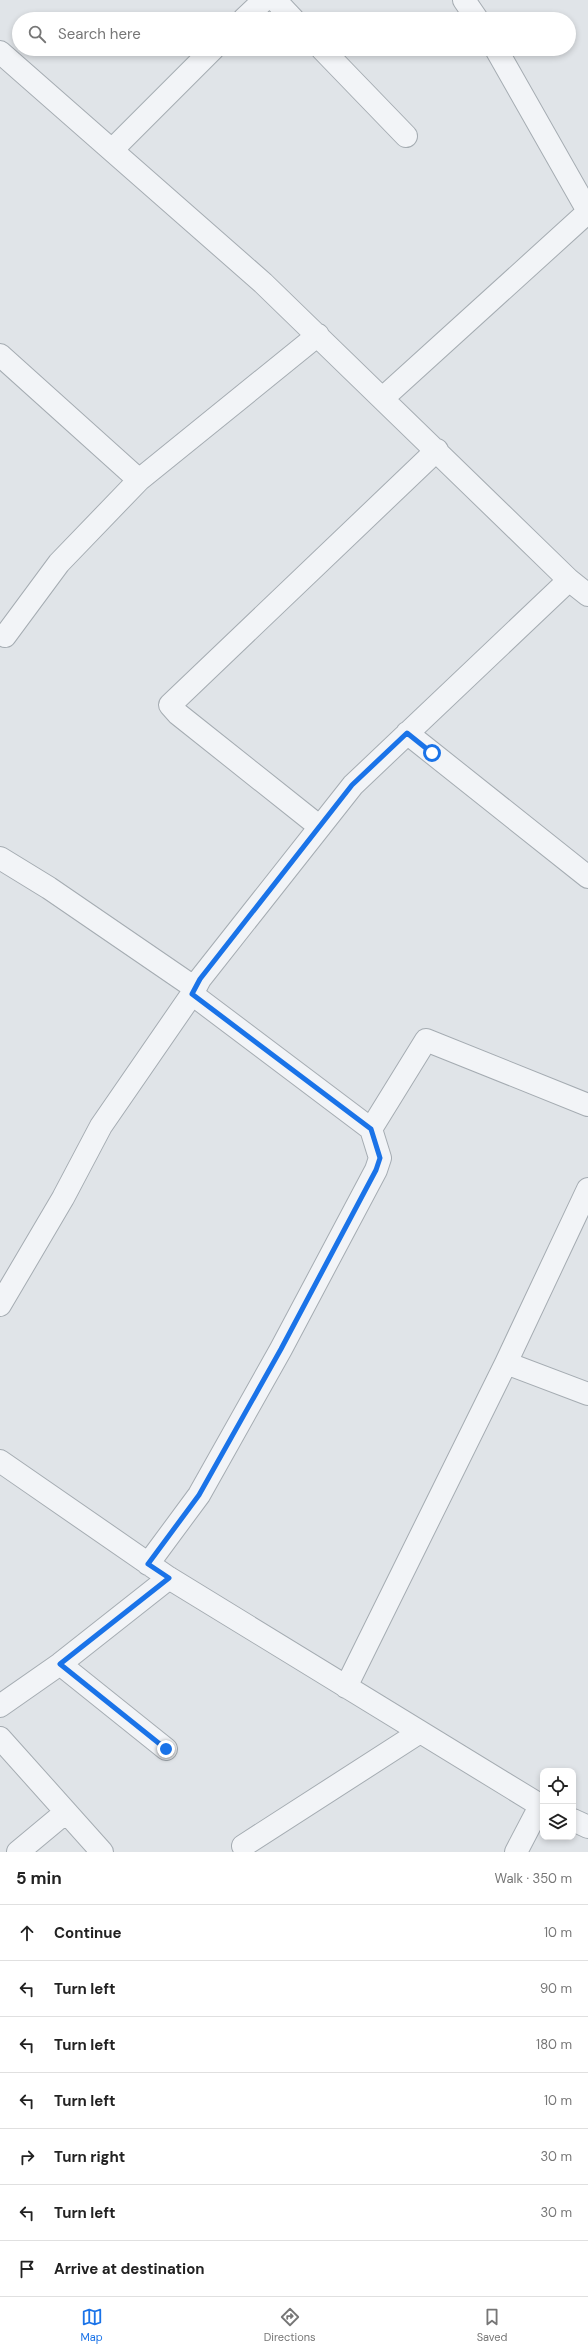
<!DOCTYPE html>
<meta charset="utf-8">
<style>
body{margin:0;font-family:"DM Sans",sans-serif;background:#f2f2f2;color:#222}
.controls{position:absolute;right:12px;bottom:12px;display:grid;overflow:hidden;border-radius:8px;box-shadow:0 2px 6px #0003}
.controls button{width:36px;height:36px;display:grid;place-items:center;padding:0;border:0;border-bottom:1px solid #e0e0e0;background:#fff;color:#222;font:20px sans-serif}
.stop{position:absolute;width:12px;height:12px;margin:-9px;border:3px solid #1a73e8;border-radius:50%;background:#fff}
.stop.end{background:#1a73e8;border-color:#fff;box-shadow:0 1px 4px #0008}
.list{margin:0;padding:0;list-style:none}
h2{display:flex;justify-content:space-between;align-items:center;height:52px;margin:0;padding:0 16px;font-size:17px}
h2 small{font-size:13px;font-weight:400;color:#767676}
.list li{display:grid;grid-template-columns:26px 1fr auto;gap:12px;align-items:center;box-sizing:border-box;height:56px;padding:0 16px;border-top:1px solid #e0e0e0}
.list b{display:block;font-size:15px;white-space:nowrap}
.list em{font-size:13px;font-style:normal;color:#767676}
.icon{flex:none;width:22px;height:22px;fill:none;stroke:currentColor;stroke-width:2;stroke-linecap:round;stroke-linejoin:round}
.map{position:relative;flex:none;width:588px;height:1852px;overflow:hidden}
.search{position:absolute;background:#fff;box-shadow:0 2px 6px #0003;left:12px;right:12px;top:12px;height:44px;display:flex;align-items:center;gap:10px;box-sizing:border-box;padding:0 14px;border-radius:22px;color:#767676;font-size:15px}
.sheet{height:444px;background:#fff}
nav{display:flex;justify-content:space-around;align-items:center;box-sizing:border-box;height:56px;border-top:1px solid #e0e0e0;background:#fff;font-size:11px;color:#767676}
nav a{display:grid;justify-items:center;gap:2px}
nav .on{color:#1a73e8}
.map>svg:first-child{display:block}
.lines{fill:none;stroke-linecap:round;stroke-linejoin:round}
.minor-casing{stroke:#a5acb2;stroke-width:24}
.minor{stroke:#f2f4f7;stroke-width:22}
.route{stroke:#1a73e8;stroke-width:5}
</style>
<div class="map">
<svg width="588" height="1852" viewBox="0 0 588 1852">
<rect width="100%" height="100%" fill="#e0e4e8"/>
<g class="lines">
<g class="minor-casing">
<path id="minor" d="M275 0 293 19
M464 0 477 19
M244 19 264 0
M322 49 406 136
M496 49 588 211
M0 52 263 283 569 580 588 595
M112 150 213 49
M0 355 139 480
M383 398 588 212
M5 636 59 563 139 480 318 335
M407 733 588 877
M320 827 178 714 170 705 437 450
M0 858 49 888 195 988
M371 1129 426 1040 588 1105
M0 1305 63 1198 101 1126 192 994 200 979 353 785 569 580
M506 1363 588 1394
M0 1461 169 1578 543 1807
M148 1564 199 1495 281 1349 376 1170 380 1158 371 1129 192 994
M60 1664 166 1749
M346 1687 506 1363 588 1189
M0 1706 60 1664 169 1578
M0 1738 102 1852
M573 1820 588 1827
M243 1846 420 1732
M18 1852 66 1812
M516 1852 540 1806"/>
</g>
<use href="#minor" class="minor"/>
</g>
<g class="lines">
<path class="route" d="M166 1749 60 1664 169 1578 148 1564 199 1495 281 1349 376 1170 380 1158 371 1129 192 994 200 979 352 785 407 733 432 753"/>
</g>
</svg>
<div class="controls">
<button><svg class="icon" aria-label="locate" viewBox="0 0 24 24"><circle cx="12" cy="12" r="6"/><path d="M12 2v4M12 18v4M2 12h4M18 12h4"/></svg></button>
<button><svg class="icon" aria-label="layers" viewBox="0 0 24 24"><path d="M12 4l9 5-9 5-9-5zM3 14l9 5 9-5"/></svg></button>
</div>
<div class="stop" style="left:432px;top:753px"></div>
<div class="stop end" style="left:166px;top:1749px"></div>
<div class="search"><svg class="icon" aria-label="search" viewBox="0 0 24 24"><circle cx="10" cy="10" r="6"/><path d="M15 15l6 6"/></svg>Search here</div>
</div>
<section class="sheet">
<h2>5 min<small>Walk · 350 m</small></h2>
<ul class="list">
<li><svg class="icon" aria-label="ahead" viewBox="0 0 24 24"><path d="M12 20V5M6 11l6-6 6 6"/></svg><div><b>Continue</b></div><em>10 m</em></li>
<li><svg class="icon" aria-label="left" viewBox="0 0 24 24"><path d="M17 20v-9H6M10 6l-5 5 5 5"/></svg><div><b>Turn left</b></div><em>90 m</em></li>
<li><svg class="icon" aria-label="left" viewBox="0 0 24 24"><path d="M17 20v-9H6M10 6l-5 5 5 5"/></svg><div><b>Turn left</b></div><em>180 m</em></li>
<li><svg class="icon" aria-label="left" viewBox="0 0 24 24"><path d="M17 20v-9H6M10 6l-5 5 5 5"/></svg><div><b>Turn left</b></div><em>10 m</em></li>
<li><svg class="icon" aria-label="right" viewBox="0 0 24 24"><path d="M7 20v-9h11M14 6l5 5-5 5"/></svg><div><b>Turn right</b></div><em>30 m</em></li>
<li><svg class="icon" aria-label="left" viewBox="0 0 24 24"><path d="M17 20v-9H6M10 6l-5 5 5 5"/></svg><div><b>Turn left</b></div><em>30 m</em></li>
<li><svg class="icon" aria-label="arrive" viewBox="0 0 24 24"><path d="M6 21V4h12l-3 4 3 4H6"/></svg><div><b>Arrive at destination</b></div></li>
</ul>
</section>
<nav>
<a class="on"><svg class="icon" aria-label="map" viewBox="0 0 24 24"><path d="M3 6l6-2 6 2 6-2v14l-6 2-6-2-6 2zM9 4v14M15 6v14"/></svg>Map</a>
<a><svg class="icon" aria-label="directions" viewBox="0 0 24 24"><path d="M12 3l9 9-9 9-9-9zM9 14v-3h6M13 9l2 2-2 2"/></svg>Directions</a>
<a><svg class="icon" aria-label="saved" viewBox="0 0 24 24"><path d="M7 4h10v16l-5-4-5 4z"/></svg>Saved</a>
</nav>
